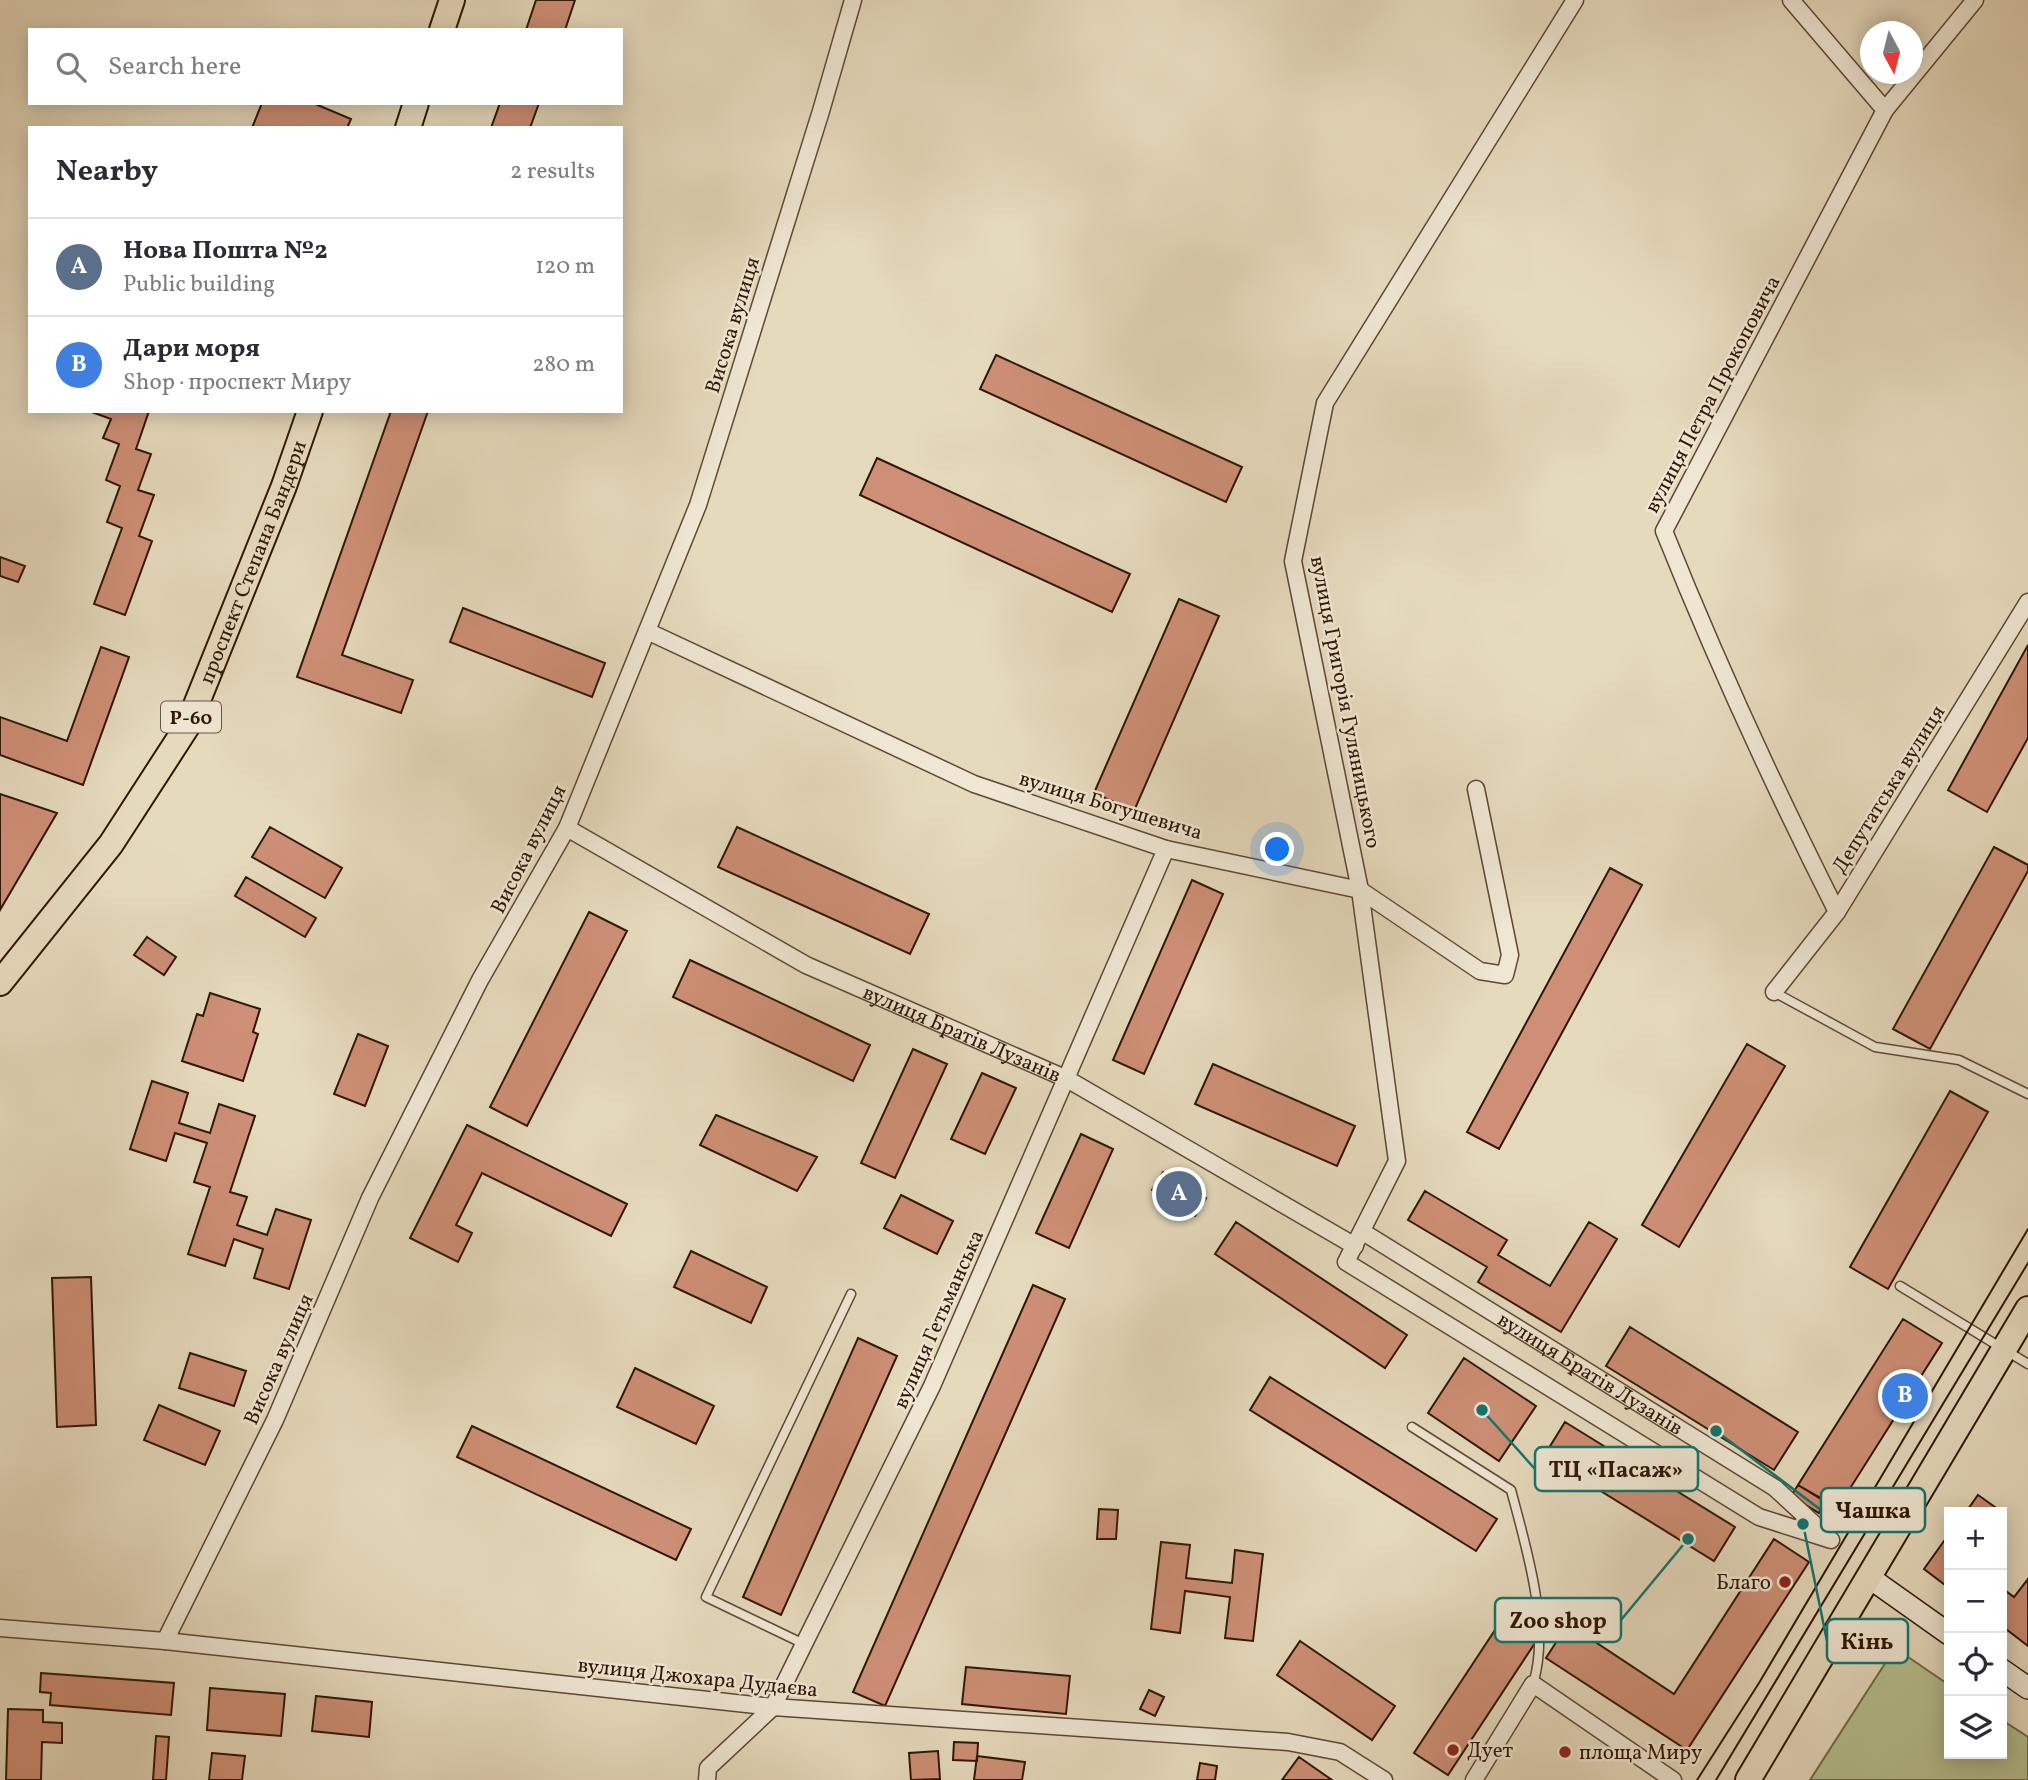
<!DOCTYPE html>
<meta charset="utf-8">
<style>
body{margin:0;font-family:Vollkorn,serif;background:#f2f2f3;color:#2b2b33}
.controls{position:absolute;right:21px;bottom:21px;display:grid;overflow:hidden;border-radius:0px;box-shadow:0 4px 18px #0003}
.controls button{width:63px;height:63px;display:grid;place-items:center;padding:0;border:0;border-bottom:2px solid #e1e1e2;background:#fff;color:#2b2b33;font:35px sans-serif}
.compass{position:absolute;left:1860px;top:21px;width:63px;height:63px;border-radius:50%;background:#fff;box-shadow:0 4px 18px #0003;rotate:173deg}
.you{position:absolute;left:1278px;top:850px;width:24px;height:24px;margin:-18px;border:5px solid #fff;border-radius:50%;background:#1a73e8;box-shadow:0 0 0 10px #1a73e833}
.badge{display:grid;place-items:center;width:46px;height:46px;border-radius:50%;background:#8f2418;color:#fff;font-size:23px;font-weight:700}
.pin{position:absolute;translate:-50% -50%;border:4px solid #fff;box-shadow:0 2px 7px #0006}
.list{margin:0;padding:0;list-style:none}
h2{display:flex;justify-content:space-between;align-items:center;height:91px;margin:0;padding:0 28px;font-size:30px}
h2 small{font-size:23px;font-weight:400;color:#7c7c81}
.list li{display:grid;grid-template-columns:46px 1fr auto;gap:21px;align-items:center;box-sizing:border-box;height:98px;padding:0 28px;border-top:2px solid #e1e1e2}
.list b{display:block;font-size:26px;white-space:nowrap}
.list p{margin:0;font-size:23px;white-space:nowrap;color:#7c7c81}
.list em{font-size:23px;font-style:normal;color:#7c7c81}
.icon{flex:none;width:38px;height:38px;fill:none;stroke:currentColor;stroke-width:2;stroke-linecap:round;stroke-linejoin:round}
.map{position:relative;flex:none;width:2028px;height:1780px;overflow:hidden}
.search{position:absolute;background:#fff;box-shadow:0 4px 18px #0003;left:28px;top:28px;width:595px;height:77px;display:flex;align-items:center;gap:18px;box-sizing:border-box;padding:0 24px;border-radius:0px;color:#7c7c81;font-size:26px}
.panel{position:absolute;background:#fff;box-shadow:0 4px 18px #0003;left:28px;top:126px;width:595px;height:287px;border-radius:0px}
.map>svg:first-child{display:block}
.green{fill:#b6bf90;stroke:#736a4a;stroke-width:2}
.building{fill:#ce8f76;stroke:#301605;stroke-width:2}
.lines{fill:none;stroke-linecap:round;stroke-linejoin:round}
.lane-casing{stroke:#5e4733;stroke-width:11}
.street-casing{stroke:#5e4733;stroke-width:19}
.secondary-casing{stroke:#301605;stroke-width:24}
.primary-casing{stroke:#301605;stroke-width:28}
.lane{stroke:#efe7d4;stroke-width:8}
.street{stroke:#efe7d4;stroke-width:16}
.secondary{stroke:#efe7d4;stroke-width:21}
.primary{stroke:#e6dabd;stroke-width:24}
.tram{stroke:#301605;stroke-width:2}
.poi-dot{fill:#8f2418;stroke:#efe7d4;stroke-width:2.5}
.labels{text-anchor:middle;stroke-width:5;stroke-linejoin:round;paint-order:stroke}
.shield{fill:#efe7d4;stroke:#695543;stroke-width:2}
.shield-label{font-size:19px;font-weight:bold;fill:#301605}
.street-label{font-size:21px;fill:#301605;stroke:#efe7d4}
.poi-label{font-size:21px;fill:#301605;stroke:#efe7d4;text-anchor:start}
.leader{fill:none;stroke:#0f766e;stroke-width:2.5}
.callout-dot{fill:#0f766e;stroke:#efe7d4;stroke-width:2.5}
.callout{fill:#efe7d4;stroke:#0f766e;stroke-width:2.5}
.callout-label{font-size:23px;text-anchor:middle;font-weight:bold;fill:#301605}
</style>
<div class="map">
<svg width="2028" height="1780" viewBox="0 0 2028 1780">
<rect width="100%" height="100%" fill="#e6dabd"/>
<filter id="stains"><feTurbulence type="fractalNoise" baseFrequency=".00286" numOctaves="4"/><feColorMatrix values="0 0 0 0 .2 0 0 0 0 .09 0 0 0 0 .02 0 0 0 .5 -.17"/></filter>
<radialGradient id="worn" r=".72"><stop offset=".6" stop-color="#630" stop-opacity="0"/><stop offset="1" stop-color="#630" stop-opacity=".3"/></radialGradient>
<path class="green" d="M1895 1648 1949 1685V1754H2002V1720L2028 1737V1780H1810Z"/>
<path class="building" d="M536 0H575L565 30H526Z
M262 103H313L351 119 347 128H252Z
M500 103H539L530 128H491Z
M996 355 1242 467 1226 502 980 389Z
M89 411H149L136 449 151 454 138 490 154 495 139 536 152 541 125 615 94 604 122 528 107 522 120 486 106 480 119 444 103 438 111 419Z
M391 411H428L342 655 413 680 401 713 297 677Z
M877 458 1130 574 1112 612 860 495Z
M0 557 25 566 18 582 0 576Z
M1179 599 1219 616 1134 811 1094 793Z
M463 608 605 663 592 697 450 642Z
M2028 645V738L1987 812 1948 790Z
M101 647 129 657 83 785 0 755V717L67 741Z
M0 794 57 813 0 910Z
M270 827 342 868 325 898 252 857Z
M737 827 929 914 910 954 718 867Z
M1994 847 2028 865V871L1930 1049 1893 1029Z
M1610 868 1642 885 1499 1149 1467 1132Z
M246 877 316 918 305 937 235 896Z
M1192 880 1223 894 1144 1074 1113 1060Z
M589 912 627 931 527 1126 490 1107Z
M147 937 176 957 164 975 134 955Z
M690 960 870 1045 853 1081 673 997Z
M210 993 260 1009 253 1032 258 1034 243 1081 182 1061 197 1014 203 1016Z
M358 1034 388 1046 365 1106 334 1094Z
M1747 1044 1785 1066 1679 1247 1642 1225Z
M913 1049 947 1064 895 1178 861 1163Z
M1213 1064 1355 1126 1337 1166 1195 1104Z
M982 1073 1016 1088 985 1154 951 1139Z
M152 1081 188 1093 179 1123 210 1133 219 1104 255 1116 230 1192 247 1197 237 1225 267 1235 276 1209 311 1220 289 1289 254 1278 263 1249 234 1239 225 1266 188 1254 210 1187 194 1182 207 1143 175 1133 166 1161 130 1149Z
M1950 1091 1988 1112 1888 1289 1850 1267Z
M716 1115 817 1157 797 1191 700 1145Z
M467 1125 627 1204 611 1236 482 1173 456 1225 472 1233 458 1262 410 1238Z
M1081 1134 1113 1149 1069 1248 1036 1233Z
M1163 1172 1206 1198 1195 1216 1152 1190Z
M1425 1191 1507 1240 1498 1255 1550 1286 1589 1222 1617 1239 1561 1332 1478 1282 1487 1267 1408 1220Z
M901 1195 953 1221 937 1254 884 1228Z
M1236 1222 1407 1335 1385 1368 1215 1254Z
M691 1251 767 1287 751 1323 674 1287Z
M91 1277 96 1425 57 1427 52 1278Z
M1033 1285 1065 1299 885 1706 853 1692Z
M1903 1319 1942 1343 1837 1509 1798 1485Z
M1630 1327 1798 1432 1774 1470 1606 1366Z
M858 1338 897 1356 781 1615 743 1597Z
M190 1353 246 1371 234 1406 179 1388Z
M1464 1358 1536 1406 1499 1461 1428 1413Z
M635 1368 714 1406 696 1444 617 1407Z
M1270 1377 1497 1519 1476 1551 1250 1410Z
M159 1405 220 1431 205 1465 144 1440Z
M1565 1422 1735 1527 1714 1561 1544 1456Z
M472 1426 691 1529 676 1560 457 1457Z
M1798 1485 1826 1501 1819 1513 1791 1496Z
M1978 1495 2002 1512H1966Z
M1099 1509 1118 1510 1116 1539H1097Z
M1949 1534V1588L1924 1569Z
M1774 1539 1809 1562 1687 1750 1546 1658 1568 1624 1674 1694Z
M1161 1542 1190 1545 1186 1578 1232 1583 1235 1550 1263 1554 1253 1641 1225 1638 1230 1597 1185 1591 1180 1633 1151 1629Z
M2028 1579V1646L2002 1626V1588L2014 1597Z
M1501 1621 1535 1643 1448 1775 1414 1753Z
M1300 1641 1395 1706 1372 1740 1277 1675Z
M966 1667 1070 1676 1066 1714 962 1704Z
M41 1673 174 1683 171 1715 50 1705 51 1693 40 1692Z
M210 1688 285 1694 281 1736 207 1730Z
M1149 1690 1164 1697 1155 1716 1140 1709Z
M316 1696 372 1702 369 1737 312 1731Z
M8 1709 43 1710V1722L62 1723V1743L42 1742 41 1780H6Z
M156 1736 169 1737 166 1780H153Z
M954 1742 978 1743 977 1761 953 1760Z
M938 1751 940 1779 911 1780 909 1753Z
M212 1753 245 1756 242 1780H209Z
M977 1756 1025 1762 1022 1780H974Z
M1299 1757 1332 1780H1282Z
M1200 1763 1217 1766 1215 1780H1197Z"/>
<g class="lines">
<g class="lane-casing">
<path id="lane" d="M1774 992 1875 1047 1959 1060 2028 1094
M1900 1286 2028 1364
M1412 1427 1511 1490C1526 1547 1551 1627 1533 1684
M804 1644 706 1597 851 1294"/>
</g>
<g class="street-casing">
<g id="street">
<path d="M1575 0 1325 403 1293 561 1360 890 1397 1161 1346 1262 1759 1517 1831 1540"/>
<path d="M1791 0 1885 110 1664 531C1716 661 1774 787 1837 912"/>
<path d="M1885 110 1975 0"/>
<path d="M647 631 974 784 1166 849 1360 890 1480 971 1505 975 1510 955 1476 789"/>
<path id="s1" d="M567 828 806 965 1067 1079 1355 1246"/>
<path d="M1774 992 1837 912 2028 602"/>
<path id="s2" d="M1363 1232 1775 1488 1827 1536"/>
<path d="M0 1628 165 1641 773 1707 1288 1742 1340 1752 1384 1780"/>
<path d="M165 1641 275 1420 370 1198 480 980 567 828 698 505 821 111 853 0"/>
<path d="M707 1780 708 1768 773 1707 804 1644 932 1386 1166 849"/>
<path d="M1474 1780 1533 1684 1673 1780"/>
</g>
</g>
<g class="secondary-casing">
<path id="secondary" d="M1870 1578 1949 1634
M2002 1670 2028 1688"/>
</g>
<g class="primary-casing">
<g id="primary">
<path d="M442 30 452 0"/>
<path d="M408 128 416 103"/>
<path id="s3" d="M0 983 111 844 188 725 284 486 310 411"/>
<path d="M1748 1780 2028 1309"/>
</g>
</g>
<use href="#lane" class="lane"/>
<use href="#street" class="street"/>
<use href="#secondary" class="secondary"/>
<use href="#primary" class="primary"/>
<path class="tram" d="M1697 1780 1759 1683 2028 1229
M1716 1780 2028 1263"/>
</g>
<g class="poi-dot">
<circle cx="1785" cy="1582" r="7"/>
<circle cx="1453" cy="1750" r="7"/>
<circle cx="1565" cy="1752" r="7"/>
</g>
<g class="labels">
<rect class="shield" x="161" y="701.5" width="60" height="31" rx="5"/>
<g class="shield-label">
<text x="191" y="724">Р-60</text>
</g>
<g class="street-label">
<text transform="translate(732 325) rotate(-73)" y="7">Висока вулиця</text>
<text transform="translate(1712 394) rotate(-62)" y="7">вулиця Петра Прокоповича</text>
<text dy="7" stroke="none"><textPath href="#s3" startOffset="495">проспект Степана Бандери</textPath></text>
<text transform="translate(1346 702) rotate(79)" y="7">вулиця Григорія Гуляницького</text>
<text transform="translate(1888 789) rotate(-58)" y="7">Депутатська вулиця</text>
<text transform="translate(1111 805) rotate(17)" y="7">вулиця Богушевича</text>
<text transform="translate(528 849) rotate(-63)" y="7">Висока вулиця</text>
<text dy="7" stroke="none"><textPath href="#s1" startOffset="446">вулиця Братів Лузанів</textPath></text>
<text transform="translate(938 1319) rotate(-66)" y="7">вулиця Гетьманська</text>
<text transform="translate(278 1359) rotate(-66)" y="7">Висока вулиця</text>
<text dy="7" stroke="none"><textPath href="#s2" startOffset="268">вулиця Братів Лузанів</textPath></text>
<text transform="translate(698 1677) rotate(6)" y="7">вулиця Джохара Дудаєва</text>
</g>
<g class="poi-label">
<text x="1771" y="1589" text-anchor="end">Благо</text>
<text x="1467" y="1757">Дует</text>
<text x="1579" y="1759">площа Миру</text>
</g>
</g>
<path class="leader" d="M1482 1410L1535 1469M1716 1431L1821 1510M1688 1539L1621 1620M1803 1524L1827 1641"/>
<g class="callout-dot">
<circle cx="1482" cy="1410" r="7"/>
<circle cx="1716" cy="1431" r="7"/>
<circle cx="1688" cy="1539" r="7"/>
<circle cx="1803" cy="1524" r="7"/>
</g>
<g class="callout">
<rect x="1535" y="1447" width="163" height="44" rx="7"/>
<rect x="1821" y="1488" width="104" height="44" rx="7"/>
<rect x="1495" y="1598" width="126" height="44" rx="7"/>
<rect x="1827" y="1619" width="81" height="44" rx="7"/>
</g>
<g class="callout-label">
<text x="1616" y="1477">ТЦ «Пасаж»</text>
<text x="1873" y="1518">Чашка</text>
<text x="1558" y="1628">Zoo shop</text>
<text x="1867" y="1649">Кінь</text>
</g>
<rect width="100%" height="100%" filter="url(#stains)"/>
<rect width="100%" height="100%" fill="url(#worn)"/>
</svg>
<div class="controls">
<button>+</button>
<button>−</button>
<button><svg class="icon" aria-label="locate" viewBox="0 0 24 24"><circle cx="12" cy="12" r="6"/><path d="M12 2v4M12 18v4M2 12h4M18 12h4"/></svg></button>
<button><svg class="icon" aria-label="layers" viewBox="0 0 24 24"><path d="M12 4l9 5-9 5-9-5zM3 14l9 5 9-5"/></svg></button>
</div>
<svg class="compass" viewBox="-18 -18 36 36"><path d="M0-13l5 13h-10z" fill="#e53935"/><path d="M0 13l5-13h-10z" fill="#7c7c81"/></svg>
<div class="you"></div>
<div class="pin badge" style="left:1179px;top:1194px;background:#5c6f8a">A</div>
<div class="pin badge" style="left:1905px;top:1396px;background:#3f7fe0">B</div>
<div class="search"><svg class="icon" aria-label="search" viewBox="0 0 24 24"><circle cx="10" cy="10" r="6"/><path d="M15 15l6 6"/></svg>Search here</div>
<section class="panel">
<h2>Nearby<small>2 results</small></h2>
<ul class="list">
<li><span class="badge" style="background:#5c6f8a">A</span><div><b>Нова Пошта №2</b><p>Public building</p></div><em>120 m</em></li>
<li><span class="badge" style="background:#3f7fe0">B</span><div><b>Дари моря</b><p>Shop · проспект Миру</p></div><em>280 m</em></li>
</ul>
</section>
</div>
